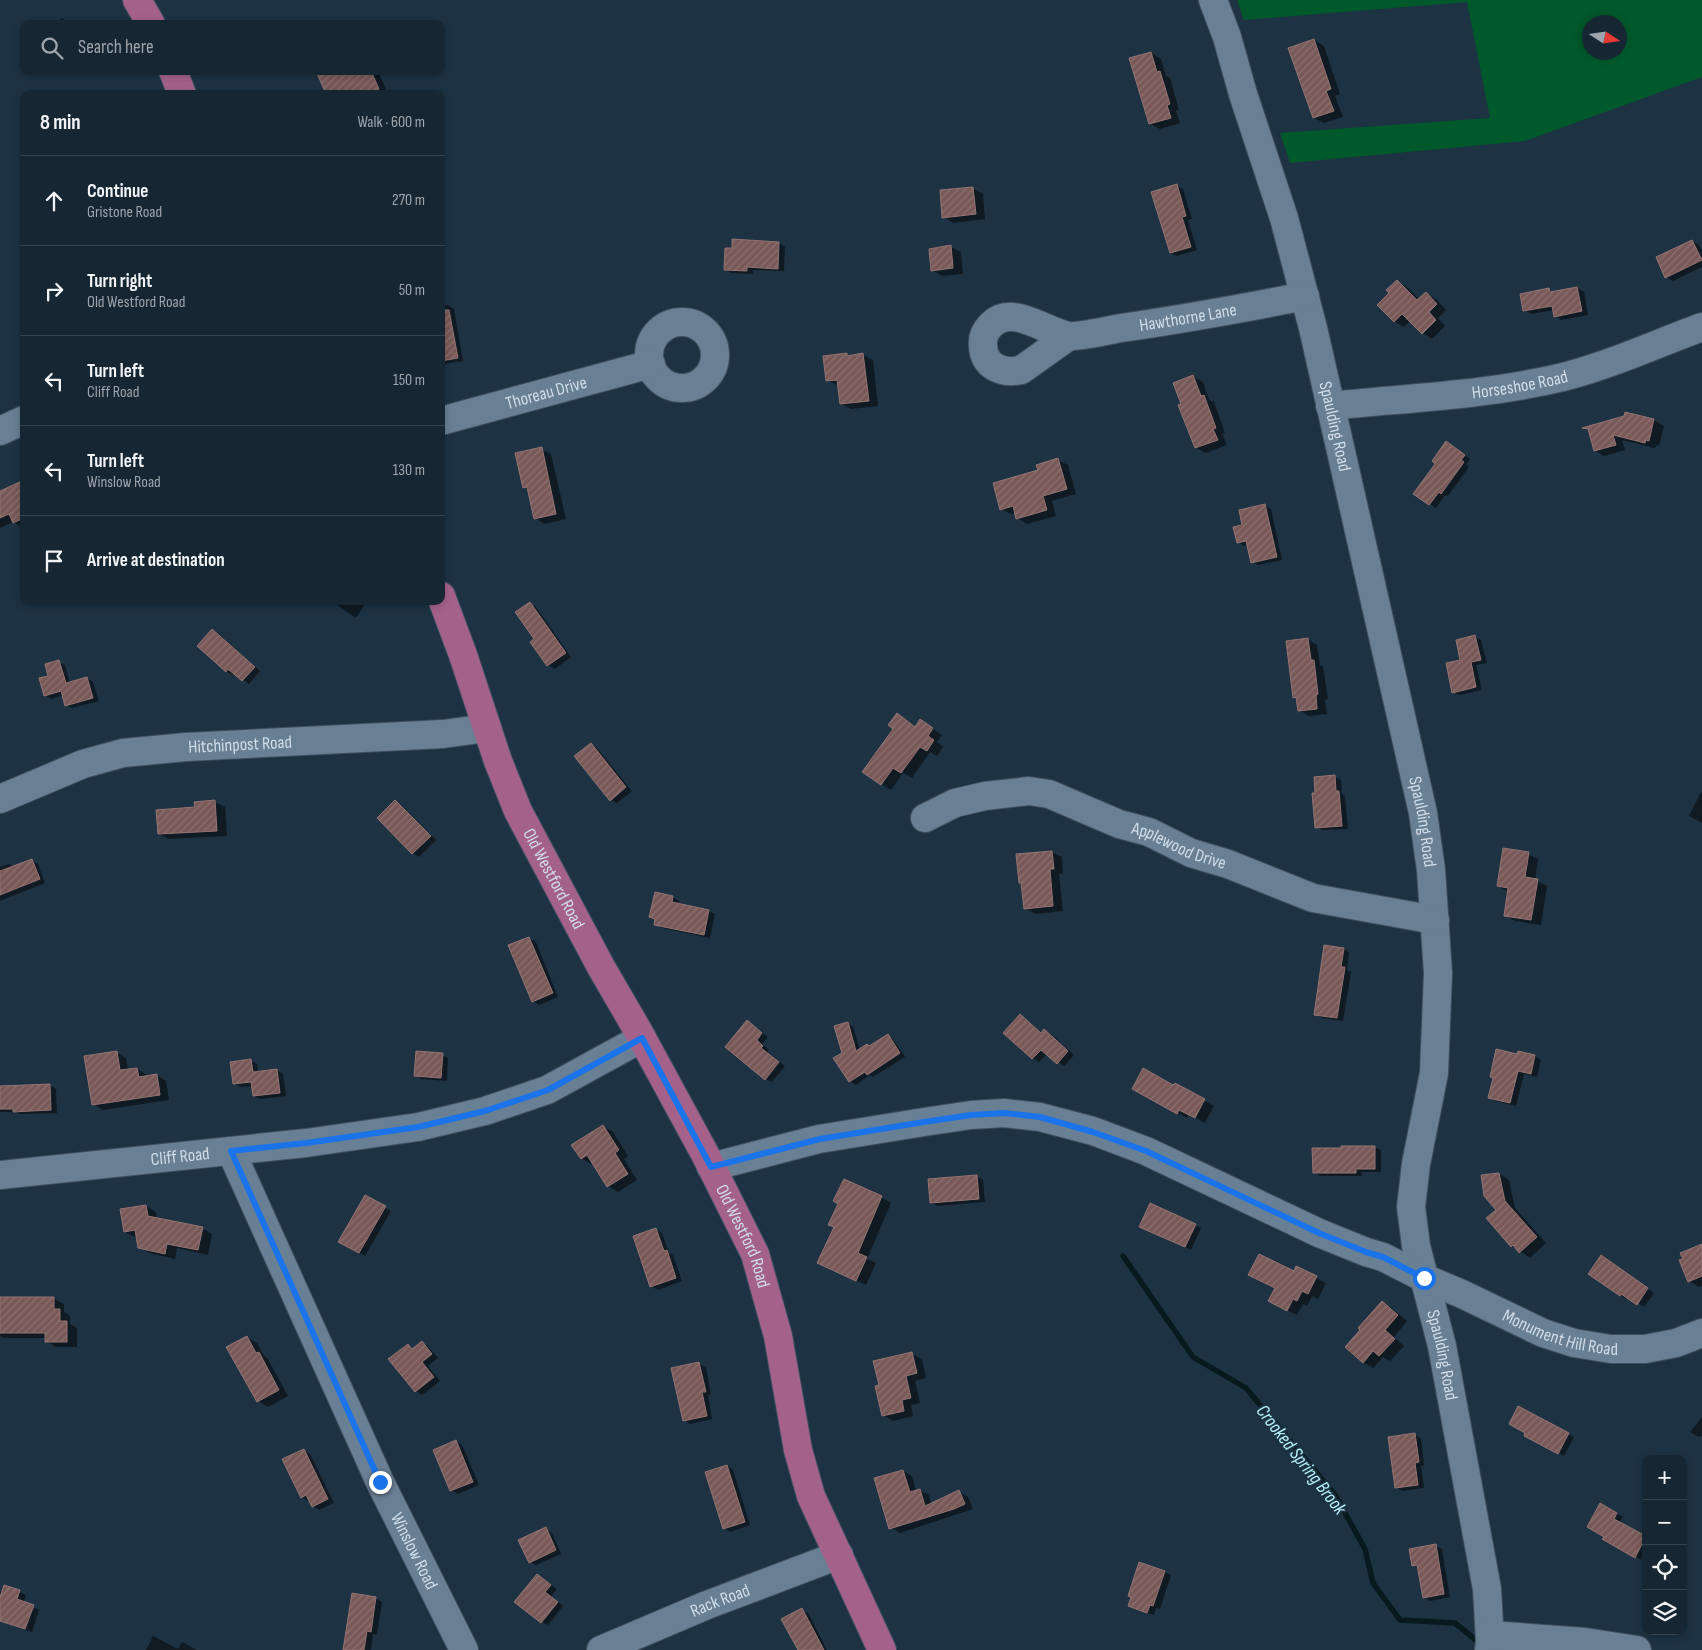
<!DOCTYPE html>
<meta charset="utf-8">
<style>
body{margin:0;font-family:"Sofia Sans Condensed",sans-serif;background:#1f2e3a;color:#f1f3f6}
.controls{position:absolute;right:15px;bottom:15px;display:grid;overflow:hidden;border-radius:10px;box-shadow:0 2px 8px #0003}
.controls button{width:45px;height:45px;display:grid;place-items:center;padding:0;border:0;border-bottom:1px solid #35434d;background:#162632;color:#f1f3f6;font:25px sans-serif}
.compass{position:absolute;left:1582px;top:15px;width:45px;height:45px;border-radius:50%;background:#162632;box-shadow:0 2px 8px #0003;rotate:102deg}
.stop{position:absolute;width:15px;height:15px;margin:-11px;border:4px solid #1a73e8;border-radius:50%;background:#fff}
.stop.end{background:#1a73e8;border-color:#fff;box-shadow:0 1px 5px #0008}
.list{margin:0;padding:0;list-style:none}
h2{display:flex;justify-content:space-between;align-items:center;height:65px;margin:0;padding:0 20px;font-size:21px}
h2 small{font-size:16px;font-weight:400;color:#9ea5ac}
.list li{display:grid;grid-template-columns:32px 1fr auto;gap:15px;align-items:center;box-sizing:border-box;height:90px;padding:0 20px;border-top:1px solid #35434d}
.list b{display:block;font-size:19px;white-space:nowrap}
.list p{margin:0;font-size:16px;white-space:nowrap;color:#9ea5ac}
.list em{font-size:16px;font-style:normal;color:#9ea5ac}
.icon{flex:none;width:28px;height:28px;fill:none;stroke:currentColor;stroke-width:2;stroke-linecap:round;stroke-linejoin:round}
.map{position:relative;flex:none;width:1702px;height:1650px;overflow:hidden}
.search{position:absolute;background:#162632;box-shadow:0 2px 8px #0003;left:20px;top:20px;width:425px;height:55px;display:flex;align-items:center;gap:12px;box-sizing:border-box;padding:0 18px;border-radius:10px;color:#9ea5ac;font-size:19px}
.panel{position:absolute;background:#162632;box-shadow:0 2px 8px #0003;left:20px;top:90px;width:425px;height:515px;border-radius:10px}
.map>svg:first-child{display:block}
.park{fill:#00592b;fill-rule:evenodd}
.shadow{fill:#0007}
.lines{fill:none;stroke-linecap:round;stroke-linejoin:round}
.stream{stroke:#081a1d;stroke-width:5.5}
.building{fill:url(#building-hatch);stroke:#947472}
.minor-casing{stroke:#3f505f;stroke-width:30}
.major-casing{stroke:#3f505f;stroke-width:30}
.minor{stroke:#697f94;stroke-width:28}
.major{stroke:#a4628a;stroke-width:28}
.route{stroke:#1a73e8;stroke-width:6}
.labels{text-anchor:middle;stroke-width:4;stroke-linejoin:round;paint-order:stroke}
.street-label{font-size:18px;fill:#d1dde9;stroke:#1d3243}
.water-label{font-size:19px;font-style:italic;fill:#b4f1fa;stroke:#1d3243}
</style>
<div class="map">
<svg width="1702" height="1650" viewBox="0 0 1702 1650">
<defs>
<pattern id="building-hatch" width="6" height="6" patternUnits="userSpaceOnUse" patternTransform="scale(1.25)"><rect width="6" height="6" fill="#795958"/><path d="M-1 1l2-2M0 6l6-6M5 7l2-2" fill="none" stroke="#8b7070"/></pattern>
</defs>
<rect width="100%" height="100%" fill="#1d3243"/>
<path class="park" d="M1237 0H1702V77L1525 141 1290 163 1280 133 1490 118 1467 2 1244 20ZM1620 22V52H1590V22Z"/>
<path class="shadow" d="M62 18 69 24H53Z
M1314 40 1324 46 1340 94 1335 96 1343 117 1324 123 1314 118Z
M1151 53 1161 59 1166 76 1170 78 1179 110 1176 111 1180 123 1160 129 1150 124Z
M317 71H378L388 94H327Z
M1177 186 1183 189 1192 219 1188 220 1197 250 1177 256 1171 253Z
M973 188 983 194 985 219 953 223 944 217Z
M1692 241 1699 245 1702 252V267L1673 281 1666 277Z
M779 243 785 247 784 271 753 270V274L731 273 725 269 733 250Z
M951 247 961 252 963 274 942 276 932 270Z
M1397 281 1407 287 1420 300 1426 293 1436 299 1446 310 1438 318 1445 326 1432 339 1423 333 1410 321 1404 327 1394 321 1391 293Z
M1577 288 1584 292 1588 315 1561 320 1555 316 1554 310 1531 314 1525 310 1549 290 1554 293Z
M448 305 454 309 463 361 444 364 441 363V306Z
M846 354 850 356 863 355 873 360 878 406 851 409 841 404 839 386 827 380Z
M1193 377 1203 382 1209 400 1214 402 1225 433 1222 434 1227 445 1206 453 1196 448 1183 404Z
M1626 413 1654 420 1664 426 1659 446 1656 445 1655 448 1622 440 1625 450 1604 456 1595 450 1589 431 1585 428 1625 417Z
M1452 447 1470 459 1466 465 1469 467 1448 496 1445 495 1436 508 1415 494Z
M541 449 551 454 566 519 545 524 535 518 529 490 524 487Z
M1058 460 1068 465 1076 494 1052 501 1056 516 1027 524 1017 518 1016 513 1011 514 1001 509 1039 471Z
M24 484V528L13 522 0 528V492Z
M1265 506 1271 509 1282 560 1258 565 1252 562 1248 545 1244 546 1238 542 1243 526Z
M331 601H367L356 618Z
M530 604 536 607 571 657 555 669 548 665 532 642 536 639Z
M212 631 219 634 260 671 249 684 234 673 233 675 226 671Z
M1475 637 1481 640 1487 663 1476 665 1482 690 1460 695 1453 692 1462 661Z
M1308 639 1317 645 1320 665 1323 667 1328 699 1325 700 1327 714 1309 716 1299 710 1298 699 1295 697Z
M59 662 65 665 70 683 87 678 93 682 99 701 72 708 66 705 64 695 51 699 45 695 50 676Z
M907 721 916 727H930L942 735 937 742 943 747 937 756 930 752 912 778 903 773 891 790 881 784Z
M591 744 597 748 632 791 617 803 610 800Z
M1335 777 1341 780 1342 794 1345 796 1348 829 1322 830 1316 827V794Z
M1701 792 1702 793V823L1689 816Z
M395 801 401 805 436 840 419 857 413 853 378 818Z
M215 802 225 807 227 836 169 839 159 834Z
M1052 852 1062 857 1063 874H1059L1063 911 1035 914 1025 908 1023 884 1020 883Z
M1528 854 1538 859 1535 880 1547 886 1541 925 1515 921 1505 915 1509 892 1498 886Z
M32 860 38 864 45 883 0 901V867L9 864 14 867Z
M673 897 679 901 678 904 709 911 715 914 710 938 662 928 655 924 656 920 651 917Z
M529 938 536 942 558 997 539 1005 533 1001Z
M1343 949 1349 952 1347 970 1351 972 1343 1021 1322 1018 1316 1014Z
M1020 1016 1042 1033 1044 1031 1051 1034 1074 1055 1064 1066 1047 1054 1039 1062 1033 1058 1005 1033Z
M747 1022 768 1037 762 1044 769 1050 767 1052 785 1066 772 1082 765 1079Z
M847 1023 853 1027 860 1050 870 1047 888 1036 893 1039 905 1057 873 1077 870 1075 856 1085 850 1081 844 1053Z
M116 1052 126 1058 128 1070 137 1069 147 1075V1077L157 1075 166 1081 169 1100 103 1110 93 1104Z
M442 1055 448 1058 447 1081 422 1079 416 1076Z
M1518 1056H1535L1541 1060 1537 1077 1524 1074 1516 1106 1496 1101 1490 1098Z
M251 1061 257 1064 258 1072 277 1070 283 1074 286 1096 260 1099 254 1096 253 1086 240 1087 234 1083Z
M1175 1084 1214 1106 1205 1123 1189 1114 1187 1118 1133 1088 1174 1087Z
M50 1085 56 1089 57 1113 20 1114 15 1112H0V1087Z
M603 1126 613 1132 628 1156 624 1159 637 1180 618 1192 608 1186 593 1163 591 1164 581 1158Z
M1374 1147 1381 1150V1172H1361L1362 1176H1320L1314 1172Z
M1499 1174 1509 1180 1515 1208 1546 1243 1530 1258 1512 1246 1487 1218 1497 1210Z
M977 1176 983 1180 985 1202 937 1206 931 1202Z
M365 1196 391 1211 365 1256 340 1241Z
M881 1197 891 1203 867 1259 876 1263 866 1285 819 1263Z
M146 1206 156 1212 157 1219 203 1229 212 1234 208 1255 177 1248 175 1259 149 1253 139 1247 138 1237H135L125 1232Z
M1195 1225 1201 1228 1191 1250 1147 1230Z
M656 1229 662 1233 669 1253 673 1255 682 1281 658 1290 651 1286Z
M1702 1245V1286L1699 1287 1689 1281Z
M1608 1260 1654 1293 1644 1307 1628 1297 1626 1299 1620 1295Z
M1294 1272 1316 1278 1326 1283 1318 1299 1312 1296 1307 1306 1303 1304 1297 1315 1279 1307 1276 1289 1260 1281Z
M0 1298 54 1299 64 1304V1312L70 1316V1324L77 1328V1347H56L46 1341V1338H4L0 1336Z
M1382 1302 1392 1308 1407 1321 1394 1337 1404 1346 1390 1361 1383 1357 1373 1368 1363 1362Z
M247 1337 257 1343 264 1356 268 1359 288 1396 268 1407 258 1401Z
M422 1342 428 1346 438 1358 428 1366 440 1381 422 1395 416 1391 408 1345 414 1349Z
M912 1354 922 1359 926 1378 915 1381 920 1403 911 1405 913 1416 893 1421 883 1415 880 1386Z
M699 1364 706 1367 711 1395H708L712 1419 690 1424 684 1420Z
M1702 1417V1436L1699 1437 1690 1432Z
M1568 1434 1574 1437 1564 1456 1525 1435Z
M1415 1435 1421 1438 1424 1465 1421 1466 1424 1488 1402 1491 1396 1487Z
M456 1441 462 1445 479 1485 458 1494 451 1490 435 1450Z
M304 1450 310 1454 334 1503 319 1510 313 1506 310 1500 308 1501 301 1497Z
M727 1466 733 1470 750 1525 730 1532 724 1528Z
M903 1471 912 1476 916 1491 919 1490 929 1495 931 1504 959 1492 968 1497 973 1509 900 1533 891 1528Z
M1601 1505 1623 1517 1619 1523 1646 1538V1554L1642 1560 1604 1539 1605 1536Z
M546 1529 552 1533 561 1554 536 1565 530 1562Z
M1436 1546 1442 1549 1450 1597 1430 1601 1424 1597 1419 1568 1413 1565Z
M1165 1572 1171 1575 1160 1609 1156 1608 1154 1615 1130 1606Z
M537 1575 557 1589 551 1596 563 1606 548 1625 542 1622Z
M5 1586 26 1595 23 1603 39 1610 32 1632 0 1620V1592L3 1593Z
M375 1598 382 1602 377 1634H373L371 1650H345Z
M802 1610 808 1613 827 1650H799Z
M153 1636 178 1649 182 1642 197 1650H146Z"/>
<g class="lines">
<path class="stream" d="M1123 1256 1193 1357 1246 1388 1335 1495 1365 1549 1373 1583 1400 1620 1455 1623 1477 1641"/>
</g>
<path class="building" d="M1314 39 1331 89 1326 91 1334 111 1313 118 1288 48Z
M1151 52 1157 72 1160 71 1170 104 1167 105 1171 118 1149 124 1129 58Z
M316 71H371L379 89 369 94H326Z
M1177 184 1186 216 1182 217 1191 247 1170 253 1151 192Z
M973 187 976 214 942 218 940 190Z
M732 239 779 242 778 269 747 267V271L724 270 725 248H732Z
M1692 240 1702 260 1665 278 1656 257Z
M951 245 953 268 931 271 929 249Z
M1397 280 1417 300 1426 292 1437 304 1429 312 1436 320 1422 334 1402 314 1394 322 1377 305 1389 293 1386 290Z
M1577 287 1582 311 1554 317 1552 306 1523 311 1520 294 1549 288 1550 292Z
M441 310H449L458 358 441 361Z
M847 353V356L863 353 869 401 840 404 837 380 826 381 823 356Z
M1193 375 1201 396 1204 395 1216 428 1213 429 1218 440 1195 448 1178 405 1181 404 1173 383Z
M1625 412 1654 419 1649 441 1646 440 1645 443 1613 435 1616 445 1594 451 1588 429 1582 428 1624 416Z
M1446 441 1465 455 1461 460 1464 462 1441 494 1439 492 1429 505 1413 494 1435 464 1432 461Z
M542 447 556 514 534 519 527 487 523 488 515 453Z
M1058 458 1067 489 1043 496 1047 510 1016 519 1013 506 1000 510 993 483 1038 470 1036 465Z
M24 480V518L13 523 9 514 0 518V491Z
M1265 504 1277 557 1251 563 1246 541 1237 543 1233 527 1242 525 1239 510Z
M530 602 566 653 547 666 530 642 534 639 515 612Z
M212 629 255 667 242 681 228 669 226 672 197 646Z
M1475 635 1481 660 1471 662 1476 687 1452 693 1446 663 1460 660 1456 640Z
M1308 638 1311 660H1314L1318 694 1316 695 1317 709 1298 711 1296 697 1293 698 1286 641Z
M59 660 66 683 87 677 93 698 65 706 61 691 44 696 39 678 48 676 45 664Z
M897 713 915 727 920 719 933 728 928 736 934 740 927 751 920 747 901 773 893 768 881 785 862 772 893 729 888 725Z
M591 743 626 787 610 801 574 756Z
M1335 775 1336 791H1339L1342 826 1315 828 1312 793H1315L1314 777Z
M215 800 217 831 158 834 156 810 195 807 194 802Z
M395 800 431 836 412 854 377 818Z
M1503 848 1529 852 1525 877 1538 879 1531 920 1504 916 1508 888 1497 886Z
M1052 851 1054 869H1050L1053 906 1024 909 1021 883H1019L1016 854Z
M32 859 40 879 0 895V871Z
M655 892 673 896 672 902 709 910 704 935 654 925 655 919 649 917Z
M529 937 553 993 532 1002 508 945Z
M1324 945 1344 948 1341 967H1345L1337 1018 1314 1015Z
M1020 1014 1041 1033 1044 1029 1068 1051 1057 1064 1041 1050 1032 1059 1003 1033Z
M747 1020 762 1033 757 1040 763 1046 761 1048 779 1062 765 1080 725 1047Z
M848 1022 856 1051 867 1044 869 1046 888 1034 900 1053 867 1075 865 1072 849 1082 833 1058 842 1053 834 1026Z
M1496 1049 1517 1054 1518 1051 1535 1055 1531 1074 1518 1071 1510 1103 1488 1098 1493 1078 1490 1077Z
M117 1051 120 1070 137 1068 139 1077 157 1074 160 1095 92 1105 84 1056Z
M416 1051 443 1053 441 1078 414 1076Z
M251 1059 253 1072 277 1069 280 1093 253 1096 251 1082 233 1084 230 1062Z
M1143 1068 1173 1085 1175 1083 1205 1099 1195 1118 1179 1110 1177 1114 1132 1089Z
M50 1084 51 1110 13 1112V1109H0V1086Z
M603 1125 619 1150 615 1153 628 1174 607 1187 587 1155 581 1159 571 1145Z
M1341 1146H1375V1169H1356V1173H1313L1312 1148H1341Z
M1499 1173 1505 1201 1537 1237 1519 1253 1513 1245 1511 1247 1486 1218 1496 1210 1484 1196 1481 1175Z
M977 1175 979 1199 930 1203 928 1179Z
M844 1179 882 1196 858 1253 867 1257 856 1281 817 1263 834 1227 828 1225 838 1204 833 1201Z
M365 1195 386 1206 359 1253 338 1242Z
M1150 1203 1196 1224 1185 1247 1139 1227Z
M146 1205 148 1216 203 1227 198 1250 167 1244 165 1254 138 1248 135 1230 124 1232 120 1209Z
M656 1228 664 1251 667 1250 676 1278 650 1287 633 1236Z
M1702 1244V1276L1688 1282 1679 1260 1683 1259 1680 1253Z
M1259 1254 1294 1271 1296 1266 1317 1276 1308 1294 1302 1291 1297 1301 1293 1299 1287 1311 1268 1301 1275 1288 1248 1275Z
M1601 1255 1648 1288 1637 1305 1621 1294 1620 1296 1588 1274Z
M0 1297H54V1309H60V1321H67V1342H45V1333H0Z
M1382 1301 1398 1315 1385 1330 1395 1339 1379 1356 1373 1351 1363 1363 1345 1347 1360 1330 1358 1328Z
M247 1336 256 1353 259 1352 279 1390 257 1402 226 1347Z
M422 1341 432 1354 422 1362 434 1377 415 1392 388 1359 408 1344 412 1349Z
M912 1352 917 1373 906 1376 911 1398 902 1400 904 1411 882 1416 875 1386 879 1385 873 1361Z
M699 1362 706 1392H702L707 1416 683 1421 671 1368Z
M1518 1406 1569 1433 1558 1454 1524 1436 1525 1433 1509 1424Z
M1415 1433 1419 1462 1415 1463 1418 1485 1395 1488 1388 1437Z
M456 1440 473 1482 450 1491 433 1450Z
M304 1449 328 1499 312 1507 306 1495 301 1498 282 1459Z
M727 1465 745 1522 723 1529 705 1472Z
M903 1470 910 1492 920 1489 925 1506 959 1490 965 1504 954 1509 889 1529 874 1478Z
M1600 1503 1617 1513 1614 1519 1646 1536 1635 1558 1602 1539 1604 1537 1587 1527Z
M546 1527 556 1550 529 1563 518 1540Z
M1436 1544 1444 1594 1423 1598 1417 1565 1412 1566 1409 1549Z
M1139 1562 1165 1571 1153 1606 1150 1605 1147 1613 1128 1606 1131 1597 1128 1596Z
M537 1574 551 1585 545 1592 558 1602 541 1623 514 1602Z
M4 1585 20 1590 17 1599 34 1605 25 1629 0 1621V1597Z
M352 1593 376 1597 371 1632 367 1631 364 1650H343Z
M802 1608 824 1650H798L781 1619Z"/>
<g class="lines">
<g class="minor-casing">
<g id="minor">
<path id="s1" d="M1213 0 1227 37 1243 94 1284 218 1313 328 1423 813 1431 870 1438 973 1434 1073 1416 1164 1411 1207 1416 1246 1442 1346 1487 1589 1490 1641 1489 1650"/>
<circle cx="682" cy="355" r="33"/>
<path id="s2" d="M1069 336 1021 370C1003 374 984 367 983 346 982 338 985 331 991 325 1012 303 1045 332 1069 336 1078 337 1110 330 1121 328 1183 319 1244 308 1305 296"/>
<path id="s3" d="M1330 406C1406 398 1489 395 1563 377 1610 365 1656 344 1702 327"/>
<path id="s4" d="M441 421 651 364"/>
<path d="M0 431 24 420"/>
<path id="s5" d="M0 799 83 764 123 753 186 747 443 734 487 728"/>
<path id="s6" d="M925 818 955 803 985 796 1029 791 1049 794 1119 824 1149 832 1191 853 1228 864 1313 898 1435 920"/>
<path id="s7" d="M231 1151 380 1482 464 1650"/>
<path id="s8" d="M711 1167 819 1139 924 1122 971 1115 1004 1113 1040 1117 1093 1131 1146 1151 1319 1233 1366 1252 1383 1257 1424 1278 1462 1294 1543 1333 1574 1343 1611 1349H1645L1676 1343 1702 1333"/>
<path id="s9" d="M0 1175 306 1143 418 1127 485 1111 547 1090 642 1038"/>
<path d="M1490 1635 1585 1642 1637 1650"/>
<path id="s10" d="M601 1650 707 1605 839 1555"/>
</g>
</g>
<g class="major-casing">
<g id="major">
<path d="M137 0 151 24"/>
<path d="M173 71 182 94"/>
<path id="s11" d="M441 596 463 655 498 761 518 811 601 967 637 1029 705 1154 755 1254 778 1336 798 1450 811 1496 882 1650"/>
</g>
</g>
<use href="#minor" class="minor"/>
<use href="#major" class="major"/>
</g>
<g class="lines">
<path class="route" d="M380 1482 231 1151 306 1143 418 1127 485 1111 548 1090 642 1038 711 1167 820 1139 924 1122 971 1115 1004 1113 1040 1117 1093 1132 1146 1151 1319 1233 1366 1252 1383 1257 1424 1278"/>
</g>
<g class="labels">
<g class="street-label">
<text dy="6" stroke="none"><textPath href="#s2" startOffset="338">Hawthorne Lane</textPath></text>
<text dy="6" stroke="none"><textPath href="#s3" startOffset="191">Horseshoe Road</textPath></text>
<text dy="6" stroke="none"><textPath href="#s4" startOffset="109">Thoreau Drive</textPath></text>
<text dy="6" stroke="none"><textPath href="#s1" startOffset="444">Spaulding Road</textPath></text>
<text dy="6" stroke="none"><textPath href="#s5" startOffset="249">Hitchinpost Road</textPath></text>
<text dy="6" stroke="none"><textPath href="#s1" startOffset="849">Spaulding Road</textPath></text>
<text dy="6" stroke="none"><textPath href="#s6" startOffset="269">Applewood Drive</textPath></text>
<text dy="6" stroke="none"><textPath href="#s11" startOffset="305">Old Westford Road</textPath></text>
<text dy="6" stroke="none"><textPath href="#s9" startOffset="181">Cliff Road</textPath></text>
<text dy="6" stroke="none"><textPath href="#s11" startOffset="710">Old Westford Road</textPath></text>
<text dy="6" stroke="none"><textPath href="#s8" startOffset="900">Monument Hill Road</textPath></text>
<text dy="6" stroke="none"><textPath href="#s1" startOffset="1389">Spaulding Road</textPath></text>
<text dy="6" stroke="none"><textPath href="#s7" startOffset="440">Winslow Road</textPath></text>
<text dy="6" stroke="none"><textPath href="#s10" startOffset="129">Rack Road</textPath></text>
</g>
<g class="water-label">
<text transform="translate(1302 1459) rotate(52)" y="7">Crooked Spring Brook</text>
</g>
</g>
</svg>
<div class="controls">
<button>+</button>
<button>−</button>
<button><svg class="icon" aria-label="locate" viewBox="0 0 24 24"><circle cx="12" cy="12" r="6"/><path d="M12 2v4M12 18v4M2 12h4M18 12h4"/></svg></button>
<button><svg class="icon" aria-label="layers" viewBox="0 0 24 24"><path d="M12 4l9 5-9 5-9-5zM3 14l9 5 9-5"/></svg></button>
</div>
<svg class="compass" viewBox="-18 -18 36 36"><path d="M0-13l5 13h-10z" fill="#e53935"/><path d="M0 13l5-13h-10z" fill="#9ea5ac"/></svg>
<div class="stop" style="left:1424px;top:1278px"></div>
<div class="stop end" style="left:380px;top:1482px"></div>
<div class="search"><svg class="icon" aria-label="search" viewBox="0 0 24 24"><circle cx="10" cy="10" r="6"/><path d="M15 15l6 6"/></svg>Search here</div>
<section class="panel">
<h2>8 min<small>Walk · 600 m</small></h2>
<ul class="list">
<li><svg class="icon" aria-label="ahead" viewBox="0 0 24 24"><path d="M12 20V5M6 11l6-6 6 6"/></svg><div><b>Continue</b><p>Gristone Road</p></div><em>270 m</em></li>
<li><svg class="icon" aria-label="right" viewBox="0 0 24 24"><path d="M7 20v-9h11M14 6l5 5-5 5"/></svg><div><b>Turn right</b><p>Old Westford Road</p></div><em>50 m</em></li>
<li><svg class="icon" aria-label="left" viewBox="0 0 24 24"><path d="M17 20v-9H6M10 6l-5 5 5 5"/></svg><div><b>Turn left</b><p>Cliff Road</p></div><em>150 m</em></li>
<li><svg class="icon" aria-label="left" viewBox="0 0 24 24"><path d="M17 20v-9H6M10 6l-5 5 5 5"/></svg><div><b>Turn left</b><p>Winslow Road</p></div><em>130 m</em></li>
<li><svg class="icon" aria-label="arrive" viewBox="0 0 24 24"><path d="M6 21V4h12l-3 4 3 4H6"/></svg><div><b>Arrive at destination</b></div></li>
</ul>
</section>
</div>
